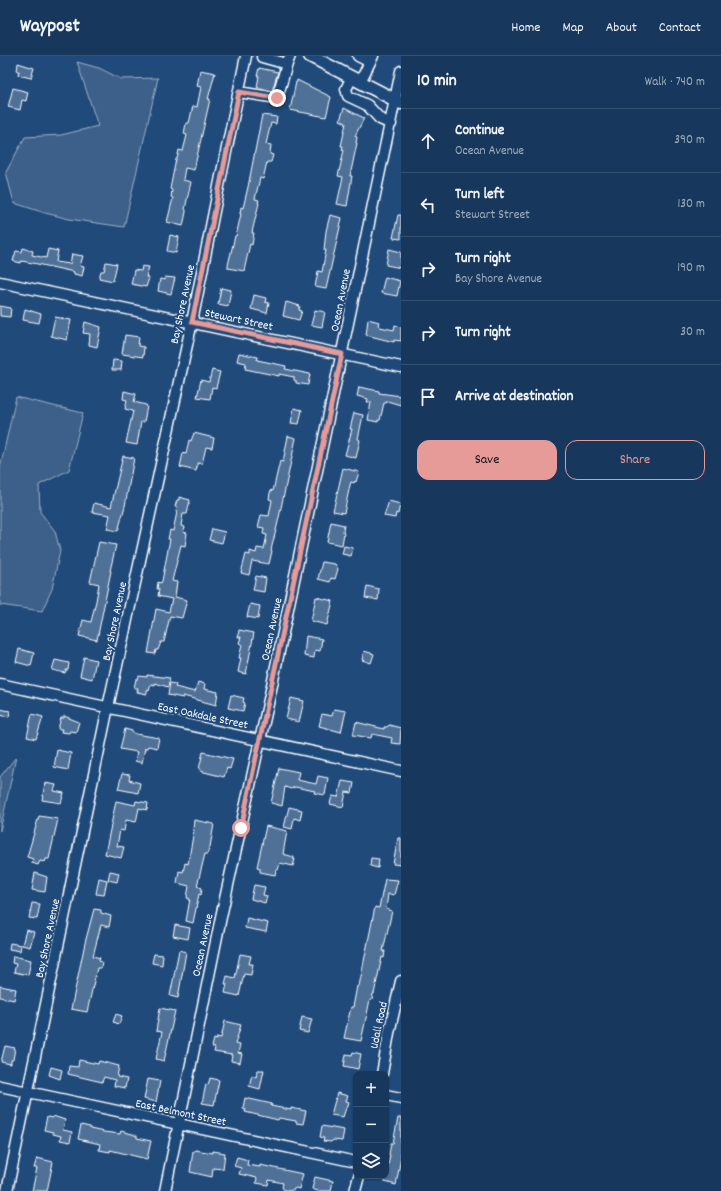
<!DOCTYPE html>
<meta charset="utf-8">
<style>
body{margin:0;font-family:Dekko,sans-serif;background:#203f62;color:#f1f3f6}
.controls{position:absolute;right:12px;bottom:12px;display:grid;overflow:hidden;border-radius:8px;box-shadow:0 1px 3px #0004}
.controls button{width:36px;height:36px;display:grid;place-items:center;padding:0;border:0;border-bottom:1px solid #365272;background:#17385c;color:#f1f3f6;font:20px sans-serif}
.stop{position:absolute;width:12px;height:12px;margin:-9px;border:3px solid #e69b98;border-radius:50%;background:#fff}
.stop.end{background:#e69b98;border-color:#fff;box-shadow:0 1px 4px #0008}
.list{margin:0;padding:0;list-style:none}
h2{display:flex;justify-content:space-between;align-items:center;height:52px;margin:0;padding:0 16px;font-size:17px}
h2 small{font-size:13px;font-weight:400;color:#9eacbb}
.list li{display:grid;grid-template-columns:26px 1fr auto;gap:12px;align-items:center;box-sizing:border-box;height:64px;padding:0 16px;border-top:1px solid #365272}
.list b{display:block;font-size:15px;white-space:nowrap}
.list p{margin:0;font-size:13px;white-space:nowrap;color:#9eacbb}
.list em{font-size:13px;font-style:normal;color:#9eacbb}
.actions{display:flex;gap:8px;padding:12px 16px}
.actions a{flex:1;padding:9px 0;border:1px solid #e69b98;border-radius:12px;text-align:center;font-size:14px;color:#e69b98}
.actions .main{background:#e69b98;color:#111}
.icon{flex:none;width:22px;height:22px;fill:none;stroke:currentColor;stroke-width:2;stroke-linecap:round;stroke-linejoin:round}
.map{position:relative;flex:none;width:401px;height:1135px;overflow:hidden}
header{display:flex;align-items:center;gap:24px;box-sizing:border-box;height:56px;padding:0 20px;background:#17385c;border-bottom:1px solid #365272}
header strong{font-size:19px}
nav{display:flex;gap:22px;margin-inline-start:auto;font-size:14px}
main{display:flex}
aside{flex:1;background:#17385c}
.map>svg:first-child{display:block}
.green{fill:#3c618b;stroke:#9eb0c5}
.building{fill:#507197;stroke:#fff}
.lines{fill:none;stroke-linecap:round;stroke-linejoin:round}
.minor-casing{stroke:#fff;stroke-width:13}
.major-casing{stroke:#fff;stroke-width:15}
.minor{stroke:#1f4a7a;stroke-width:10}
.major{stroke:#1f4a7a;stroke-width:12}
.route{stroke:#e69b98;stroke-width:5}
.labels{text-anchor:middle;stroke-width:4;stroke-linejoin:round;paint-order:stroke}
.street-label{font-size:12px;fill:#fff;stroke:#1f4a7a}
</style>
<header>
<strong>Waypost</strong>
<nav><a>Home</a><a>Map</a><a>About</a><a>Contact</a></nav>
</header>
<main>
<div class="map">
<svg width="401" height="1135" viewBox="0 0 401 1135">
<rect width="100%" height="100%" fill="#1f4a7a"/>
<filter id="ink" filterUnits="userSpaceOnUse"><feTurbulence type="fractalNoise" baseFrequency=".025" numOctaves="2"/><feDisplacementMap in="SourceGraphic" scale="8" xChannelSelector="R" yChannelSelector="G"/><feConvolveMatrix kernelMatrix="1 2 1 2 8 2 1 2 1" color-interpolation-filters="sRGB"/></filter>
<g filter="url(#ink)">
<path class="green" d="M77 6 99 12 121 23 158 22 124 171 69 163 45 157 14 147 6 116 25 81 61 79 98 70Z
M16 341 83 357 69 414 39 429 40 456 55 475 60 495 52 533 42 555 0 549V412Z
M16 701 0 775V721Z"/>
<path class="building" d="M18 7 34 12 31 22 18 19 19 15H17Z
M259 12 278 16 272 35 257 31 259 20H257Z
M200 14 215 17 208 43H210L194 114 185 112 183 124 191 126 185 153 186 154V156L183 170 167 166 173 142 171 141 172 134 170 133 176 103H177L179 94 183 95 187 79 184 78 186 67H189L193 50 197 51 201 31 197 30Z
M297 24 331 41 326 61 290 54 296 26H297Z
M13 32 28 36 26 45 22 44 20 54 8 51Z
M344 52 364 62 355 80 357 81 356 87H357L350 120H352L347 150 337 148 343 121 338 120 344 94H342L343 90H341L346 67 340 64Z
M262 59 277 61 276 68 271 67 266 88 271 89 270 98 273 99 271 106H267L263 123 260 122 255 143 259 144 258 147H259L253 172 252 177H254L252 189 250 188 244 215 228 212V209L235 180H236L241 158H240L241 151 243 152 248 131Z
M330 159 342 162 326 233 315 231 318 215 322 216 326 194H324L326 175Z
M398 159H401V183L393 182Z
M170 179 179 181 176 197 167 195Z
M23 192 33 195 32 199 46 202 48 193 58 195 56 206 70 208 72 198 83 200 80 210 84 211 82 220 74 218V216L33 207 21 205V207L13 205 16 195 22 196Z
M389 193 401 196V212L386 209Z
M106 206 117 208 113 225 99 222 101 215H104Z
M142 210 149 211 146 221 149 222 146 231 131 228 134 214 141 215Z
M165 221 175 222 171 238 158 235 160 223 165 224Z
M385 221 400 225 397 240 381 237Z
M221 232 231 234 228 250 218 248Z
M254 239 266 242 265 246 269 247 267 257 251 253Z
M286 246 300 250 299 254 302 255 299 264 283 260Z
M0 250 11 252 10 261 0 260Z
M25 253 41 258 39 267 23 264Z
M315 254 325 256 322 271 311 269Z
M55 261 71 264 67 284 51 280Z
M368 263 379 266 378 269 380 271 394 274 395 269 401 271V285L394 284V286L366 279Z
M85 266 101 271 97 291 89 289 90 278 83 277Z
M125 279 139 281 138 290 144 291 143 301 122 298Z
M239 297 258 301 257 304 286 310 285 313 310 318 308 329 296 327V325L294 324V321L279 318V320L245 313 246 307 237 305Z
M113 304 122 305 121 314H112Z
M212 314 220 316 216 332 212 331 210 343 197 341 201 324 209 326Z
M359 331 379 335V337L401 340V349L387 345 386 347H384L380 364H378V366L368 364 371 346H367L368 343 357 340Z
M124 335 136 338 134 346 146 349 147 350 144 366H141L137 389 126 387 133 355 125 353 127 344 123 343Z
M294 352 302 354 299 368 291 367Z
M354 357 363 359 358 383 360 384 356 402 345 399 352 373H350Z
M194 377 214 382 212 392 206 391 202 408 198 407 196 415 180 411 183 397 186 398 189 384 191 385Z
M288 380 296 382 278 466 271 494 272 495 269 508 252 505 249 519 241 517 246 498 250 499V495L256 497 257 492 264 493 267 479 263 478 264 472 258 471 261 459 269 460 272 444 269 443 270 437 271 434 273 435 280 405 283 406Z
M123 400 134 402 125 450 118 475 107 473 110 459 92 456 94 447 111 451Z
M343 412 359 416 356 426 355 425 354 427 351 426 350 429 344 457 333 455Z
M179 441 190 444 187 458H183L181 470 185 471 183 476 187 477 185 490 181 489 172 525 177 526 175 541 187 544 182 562 170 560 164 586H161L158 594H156L155 598 148 597 156 553 169 556 172 543 158 540 159 533H157L158 526 161 527 162 525 170 483H168L170 474 173 475 177 456H176L177 451H175L177 444H179Z
M389 445 400 448 398 458 396 457 395 462 384 460Z
M331 466 344 469 343 476 344 477 342 489 327 486Z
M212 473 225 476 222 487 209 484Z
M99 486 116 489 110 515H111L97 584 79 580 83 564 91 566 96 545 99 528 90 526Z
M344 490 353 492 351 500 342 498Z
M322 506 335 508 338 513 335 523 331 522 330 526 318 523Z
M256 520 266 522 264 536 253 534Z
M367 530 379 533 378 544 365 542Z
M316 541 333 545 327 569 311 565Z
M250 548 260 550 258 563 247 561Z
M239 574 254 577 246 618 238 616 241 602H239L242 589 239 587 241 581H238Z
M306 580 322 583 320 595 315 594 314 602 304 600Z
M19 593 34 597 31 610 16 606Z
M364 595 374 598 371 607 362 604Z
M84 601 96 604 92 623 80 620Z
M55 604 69 607 68 614H66L65 617 52 614Z
M147 619 170 622 168 631 155 627V629L151 628 149 635 147 634V638L137 636 138 632H134L136 623H138L139 620 147 621Z
M198 626 205 628 204 633 218 636 216 649 183 640V642L168 639 170 627 176 628 175 631 195 636Z
M231 639 244 642 243 646 245 647 243 655 228 652Z
M291 642 304 645 299 666 286 663Z
M0 653 10 655 9 661 0 659Z
M334 653 346 655 341 676 319 670 322 658 332 660Z
M32 658 43 661 36 683 27 681Z
M64 660 79 666 76 676 70 675 69 677 61 676 62 673H58L61 662H64Z
M356 666 384 673V671H387L389 669 401 672 400 688 391 687 392 682 372 678 371 682 353 679Z
M125 673 132 675V676L136 678 159 682 157 692 148 690 147 692H145L142 707 135 705 137 696 120 693Z
M57 694 71 697 68 714 54 711Z
M203 696 233 703 230 713 227 712 224 721 200 715 201 713H199Z
M279 712 299 716 297 724 316 728 318 720 328 722 325 739 314 737 315 735 295 731 291 733 285 731 282 750 271 747Z
M122 718 130 719 129 724 140 727 138 737 118 733Z
M342 725 354 727 352 737 346 736 343 751 330 748 332 740 338 741Z
M45 727 56 729 54 735 64 737 61 747 42 744Z
M116 745 135 749 136 745 148 747 147 754 139 752 136 766 126 764 124 775 120 774 117 790 124 791 121 802 105 798Z
M289 751 302 754 300 764 294 762 292 773 284 771Z
M39 760 58 763 49 803H46L45 806 40 805 38 809 32 807 33 803 27 801Z
M194 764 214 768 210 791 207 798H205L197 830 202 832 201 839 199 838 193 867 186 865 190 843 187 842 189 830 177 827 179 815 183 816 185 807 188 808 194 774H193Z
M266 770 287 775 283 798 294 801 293 803H295L293 810 280 807 278 814H276L275 819 260 816V812L257 811Z
M398 782H401V809L393 808Z
M371 802 379 803 378 812 370 810Z
M110 815 119 817 117 826 108 824Z
M35 817 47 821 45 836 32 834Z
M99 822 107 824 104 839 96 838Z
M385 823 398 824 394 839 388 838 386 853 392 855 383 895H385L384 902 382 901 374 938H373L372 944H370L361 985 344 982 351 951H353L357 930H359L375 851 379 852Z
M254 829 265 831 263 839 267 840 265 847 251 843Z
M32 847 40 848 37 863 29 862Z
M94 853 101 854V857L111 860 109 871 101 869 93 900 100 902 99 905 102 906 101 912H97L87 956 71 953 85 887Z
M247 862 268 867 266 876 245 872Z
M175 869 190 872 188 883 173 880Z
M26 874 34 876 30 891 22 889Z
M10 887 21 889 20 895 9 893Z
M179 894 186 896 178 942 170 940Z
M154 898 163 899 162 909 152 907Z
M240 898 251 900 249 908H253L251 919 244 918 239 940 225 937 227 928H225L227 920 235 922Z
M13 900 31 904 28 919 14 916 16 908 12 907Z
M0 930 16 933 14 944 0 941Z
M160 952 175 955 164 1005 156 1003 162 976 156 975Z
M116 958 122 960 119 968 113 966Z
M302 961 312 963 308 977 299 975Z
M225 965 241 969 235 988 240 989 238 997 242 998 240 1007 231 1005 232 999 214 996 215 992 212 991 214 983 217 984V981L221 982Z
M5 990 15 992 13 1004H11V1008L1 1006Z
M353 996 361 998 358 1013 344 1010 346 998 352 999Z
M79 1004 98 1008 99 1005 119 1010 117 1021 127 1023 125 1032 114 1030 115 1024 104 1021 102 1026 68 1018 69 1010 78 1011Z
M51 1011 62 1014 60 1023 49 1019Z
M258 1014H264L260 1033 249 1030 252 1019 256 1021Z
M210 1022 219 1024 214 1049 202 1047 206 1028 208 1029Z
M148 1023 160 1025 156 1046 144 1043Z
M337 1037 348 1040 346 1045 349 1046 347 1052H346L343 1061 331 1059Z
M245 1042 272 1048 271 1050 291 1054V1052L306 1055 303 1068 296 1067V1065L279 1062 278 1064 245 1056 246 1053 243 1052Z
M53 1060 65 1064 63 1074 72 1076 70 1086 60 1084 61 1080 53 1078V1076L44 1074 47 1061 53 1062Z
M398 1062H401V1101L396 1129 385 1126 390 1099H389L391 1087H393Z
M81 1069 90 1071V1073L104 1076 120 1078 121 1075 132 1078 137 1080V1082L151 1085 147 1103 110 1094V1096L99 1094 100 1088 78 1083Z
M322 1070 344 1074 342 1085 333 1084 331 1086 323 1085 324 1082 320 1081Z
M195 1094 213 1097V1095L225 1097 223 1113 213 1112 212 1121 190 1116 193 1095H195Z
M237 1101 248 1104 247 1109 260 1111V1109L303 1118 299 1133 296 1132 290 1135 284 1134 282 1131 283 1127 269 1124 268 1129 256 1127 257 1122 239 1118 241 1112 234 1110Z
M37 1102 53 1106 47 1135H32L37 1112H34Z
M315 1121 333 1125 331 1135H318L312 1133Z"/>
<g class="lines">
<g class="minor-casing">
<path id="minor" d="M358 0 370 6
M262 1 287 8 290 0
M352 21 346 33 348 40 367 49 380 63 391 68
M360 26 373 0
M239 36 277 42 287 8
M0 226 401 311
M0 628 401 715
M382 1018 389 977 401 925
M0 1030 356 1106
M386 1039 401 1042
M7 1135 108 651 192 266 219 130 246 0
M165 1135 221 861 268 648 401 15
M355 1135 359 1120"/>
</g>
<g class="major-casing">
<path id="major" d="M310 0 401 47"/>
</g>
<use href="#minor" class="minor"/>
<use href="#major" class="major"/>
</g>
</g>
<g class="lines" filter="url(#ink)">
<path class="route" d="M241 772 342 298 192 266 239 36 277 42"/>
</g>
<g class="labels">
<g class="street-label">
<text transform="translate(340 244) rotate(-79)" y="4">Ocean Avenue</text>
<text transform="translate(182 248) rotate(-78)" y="4">Bay Shore Avenue</text>
<text transform="translate(239 263) rotate(12)" y="4">Stewart Street</text>
<text transform="translate(114 565) rotate(-78)" y="4">Bay Shore Avenue</text>
<text transform="translate(271 573) rotate(-78)" y="4">Ocean Avenue</text>
<text transform="translate(203 659) rotate(12)" y="4">East Oakdale Street</text>
<text transform="translate(47 882) rotate(-78)" y="4">Bay Shore Avenue</text>
<text transform="translate(202 889) rotate(-78)" y="4">Ocean Avenue</text>
<text transform="translate(378 969) rotate(-78)" y="4">Udall Road</text>
<text transform="translate(181 1056) rotate(12)" y="4">East Belmont Street</text>
</g>
</g>
</svg>
<div class="controls">
<button>+</button>
<button>−</button>
<button><svg class="icon" aria-label="layers" viewBox="0 0 24 24"><path d="M12 4l9 5-9 5-9-5zM3 14l9 5 9-5"/></svg></button>
</div>
<div class="stop" style="left:241px;top:772px"></div>
<div class="stop end" style="left:277px;top:42px"></div>
</div>
<aside>
<h2>10 min<small>Walk · 740 m</small></h2>
<ul class="list">
<li><svg class="icon" aria-label="ahead" viewBox="0 0 24 24"><path d="M12 20V5M6 11l6-6 6 6"/></svg><div><b>Continue</b><p>Ocean Avenue</p></div><em>390 m</em></li>
<li><svg class="icon" aria-label="left" viewBox="0 0 24 24"><path d="M17 20v-9H6M10 6l-5 5 5 5"/></svg><div><b>Turn left</b><p>Stewart Street</p></div><em>130 m</em></li>
<li><svg class="icon" aria-label="right" viewBox="0 0 24 24"><path d="M7 20v-9h11M14 6l5 5-5 5"/></svg><div><b>Turn right</b><p>Bay Shore Avenue</p></div><em>190 m</em></li>
<li><svg class="icon" aria-label="right" viewBox="0 0 24 24"><path d="M7 20v-9h11M14 6l5 5-5 5"/></svg><div><b>Turn right</b></div><em>30 m</em></li>
<li><svg class="icon" aria-label="arrive" viewBox="0 0 24 24"><path d="M6 21V4h12l-3 4 3 4H6"/></svg><div><b>Arrive at destination</b></div></li>
</ul>
<div class="actions"><a class="main">Save</a><a>Share</a></div>
</aside>
</main>
